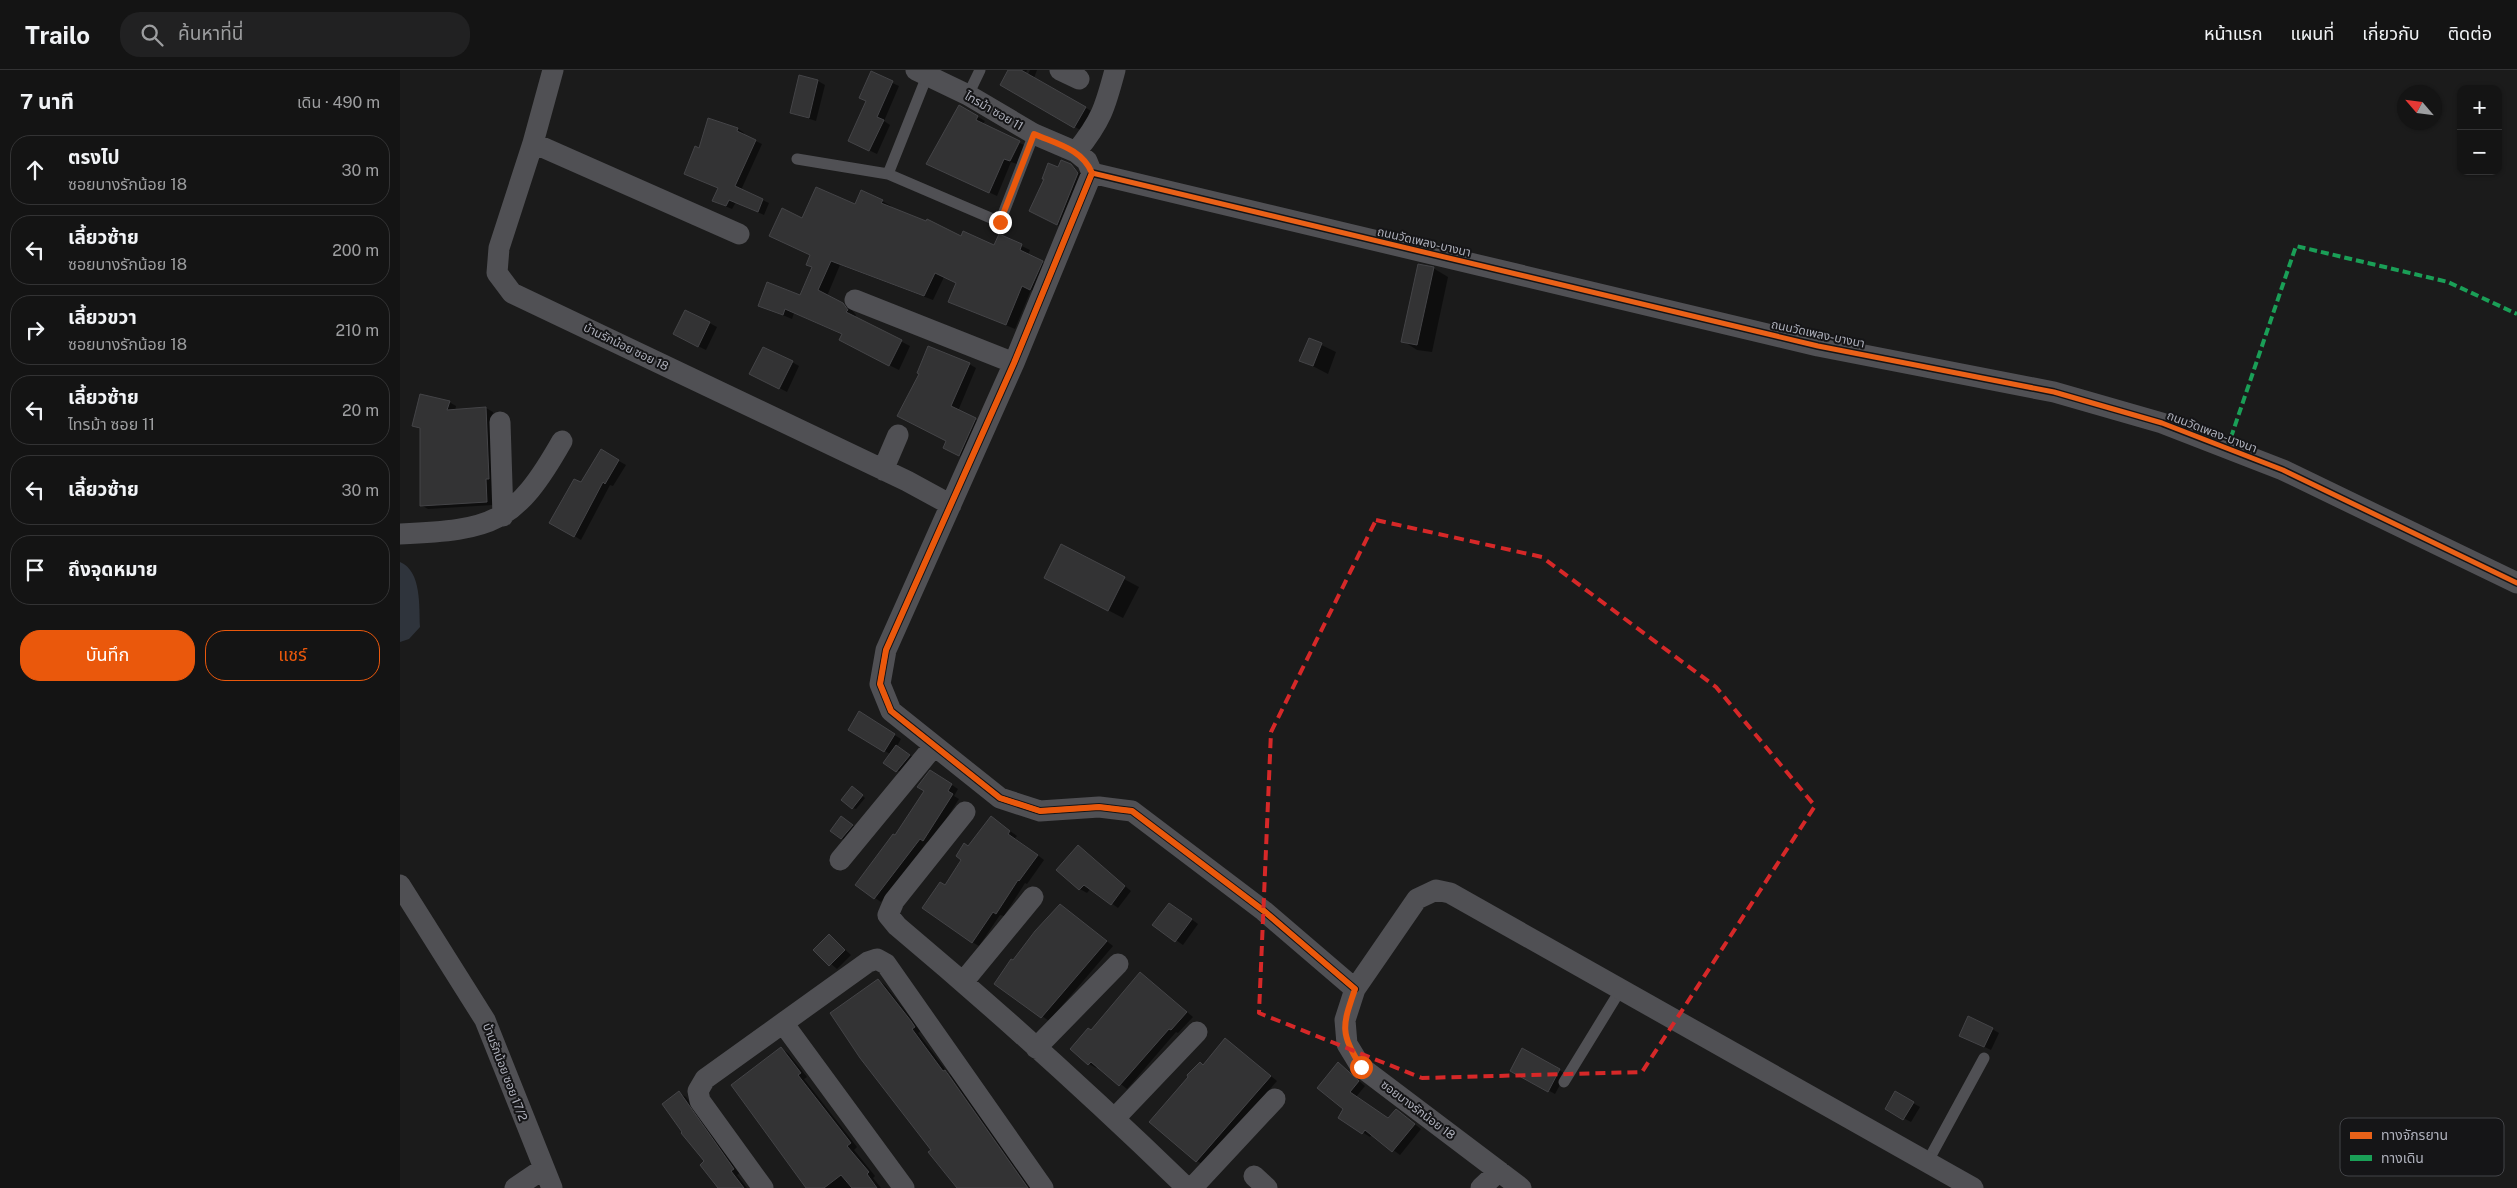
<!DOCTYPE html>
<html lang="th">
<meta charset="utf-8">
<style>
body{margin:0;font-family:"Public Sans","Noto Sans Thai",sans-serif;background:#212122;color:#f1f3f6}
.controls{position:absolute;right:15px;top:15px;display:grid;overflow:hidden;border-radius:10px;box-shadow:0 1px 4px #0004}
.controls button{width:45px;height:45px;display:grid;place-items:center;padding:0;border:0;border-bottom:1px solid #333334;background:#141414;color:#f1f3f6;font:25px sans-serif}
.compass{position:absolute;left:1997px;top:15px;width:45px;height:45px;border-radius:50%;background:#141414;box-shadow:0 1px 4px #0004;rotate:298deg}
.stop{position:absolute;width:15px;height:15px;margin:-11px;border:4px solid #ea580c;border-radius:50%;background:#fff}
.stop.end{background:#ea580c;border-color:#fff;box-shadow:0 1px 5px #0008}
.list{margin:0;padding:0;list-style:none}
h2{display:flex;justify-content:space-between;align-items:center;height:65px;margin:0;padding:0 20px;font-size:21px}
h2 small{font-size:16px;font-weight:400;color:#9d9ea0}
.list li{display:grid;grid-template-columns:32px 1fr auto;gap:15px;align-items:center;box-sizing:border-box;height:70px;margin:0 10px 10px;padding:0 10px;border:1px solid #333334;border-radius:20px}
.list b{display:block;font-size:19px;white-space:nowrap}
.list p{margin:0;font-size:16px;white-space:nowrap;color:#9d9ea0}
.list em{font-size:16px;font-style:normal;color:#9d9ea0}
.actions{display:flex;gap:10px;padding:15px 20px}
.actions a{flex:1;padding:11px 0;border:1px solid #ea580c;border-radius:20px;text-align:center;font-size:18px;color:#ea580c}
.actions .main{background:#ea580c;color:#fff}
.icon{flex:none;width:28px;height:28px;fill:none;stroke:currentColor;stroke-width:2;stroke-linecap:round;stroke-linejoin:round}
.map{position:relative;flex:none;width:2117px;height:1118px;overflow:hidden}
header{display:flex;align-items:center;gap:30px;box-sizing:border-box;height:70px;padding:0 25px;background:#141414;border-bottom:1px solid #333334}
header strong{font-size:24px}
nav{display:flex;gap:28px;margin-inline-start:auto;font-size:18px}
.search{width:350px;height:45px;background:#212122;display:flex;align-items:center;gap:12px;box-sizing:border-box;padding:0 18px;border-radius:20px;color:#9d9ea0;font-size:19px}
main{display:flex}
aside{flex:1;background:#141414}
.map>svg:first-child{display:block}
.water{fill:#2f343c}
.shadow{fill:#0007}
.building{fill:#333334;stroke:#444447}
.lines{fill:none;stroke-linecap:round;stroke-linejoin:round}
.lane{stroke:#505054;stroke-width:11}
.street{stroke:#505054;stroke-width:21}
.quiet{stroke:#1a9f57;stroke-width:4;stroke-dasharray:8 4;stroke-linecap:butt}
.cycleway-casing{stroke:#151517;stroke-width:8}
.cycleway{stroke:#ea6118;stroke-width:5}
.route{stroke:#ea580c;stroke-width:6}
.marked{fill:none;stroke:#d62828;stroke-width:4;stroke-dasharray:10 6;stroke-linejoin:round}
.labels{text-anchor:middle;stroke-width:4;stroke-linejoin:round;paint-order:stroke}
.street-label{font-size:12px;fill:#aeb0bb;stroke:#151517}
.key{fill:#151517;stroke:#434448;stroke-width:1}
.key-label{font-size:14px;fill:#aeb0bb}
</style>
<header>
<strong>Trailo</strong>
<div class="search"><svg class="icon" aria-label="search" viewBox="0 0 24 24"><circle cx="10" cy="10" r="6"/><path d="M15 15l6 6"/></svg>ค้นหาที่นี่</div>
<nav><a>หน้าแรก</a><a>แผนที่</a><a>เกี่ยวกับ</a><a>ติดต่อ</a></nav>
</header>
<main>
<aside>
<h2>7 นาที<small>เดิน · 490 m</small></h2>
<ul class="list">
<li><svg class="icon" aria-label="ahead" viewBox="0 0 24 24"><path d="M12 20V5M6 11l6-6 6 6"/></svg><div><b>ตรงไป</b><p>ซอยบางรักน้อย 18</p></div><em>30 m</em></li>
<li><svg class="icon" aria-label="left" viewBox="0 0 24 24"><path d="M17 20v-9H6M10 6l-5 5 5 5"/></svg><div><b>เลี้ยวซ้าย</b><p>ซอยบางรักน้อย 18</p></div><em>200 m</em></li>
<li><svg class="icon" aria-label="right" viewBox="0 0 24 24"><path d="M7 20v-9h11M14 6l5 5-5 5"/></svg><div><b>เลี้ยวขวา</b><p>ซอยบางรักน้อย 18</p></div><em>210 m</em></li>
<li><svg class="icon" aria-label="left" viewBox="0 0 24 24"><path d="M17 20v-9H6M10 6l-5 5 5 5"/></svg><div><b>เลี้ยวซ้าย</b><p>ไทรม้า ซอย 11</p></div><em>20 m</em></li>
<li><svg class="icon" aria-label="left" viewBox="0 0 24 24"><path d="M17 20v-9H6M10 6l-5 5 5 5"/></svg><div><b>เลี้ยวซ้าย</b></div><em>30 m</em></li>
<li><svg class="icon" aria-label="arrive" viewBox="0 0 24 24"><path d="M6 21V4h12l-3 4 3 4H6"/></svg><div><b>ถึงจุดหมาย</b></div></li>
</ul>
<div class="actions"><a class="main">บันทึก</a><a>แชร์</a></div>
</aside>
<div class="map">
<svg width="2117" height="1118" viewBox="0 0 2117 1118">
<rect width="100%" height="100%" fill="#1b1b1b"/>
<path class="water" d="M0 492C22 501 19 537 20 557L9 569 0 572Z"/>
<path class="shadow" d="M610 0H627L624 9H626L630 0H637L634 8 693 42 682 61 601 15Z
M471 3 499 16 484 51 490 55 477 84 456 74 467 32Z
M418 11 425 15 416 51 391 43Z
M560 36 585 51 582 55 626 76 617 94 611 92 597 126 535 97Z
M309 50 338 59 344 63 343 65 362 74 341 120 369 133 364 145 336 132 332 139 320 134 319 118 300 79Z
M671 95 685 108 664 158 637 145 658 99Z
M482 131 491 136 490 138 561 167 594 176 599 165 630 180 628 185 651 197 640 224 631 220 615 259 549 231 557 213 544 207 533 230 440 195 427 226 452 240 456 245 455 248 510 276 499 300 449 275 443 265 394 243 392 249 359 235 401 226 413 198 403 149Z
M1033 198 1048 207 1032 282 1017 280 1003 271Z
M286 241 317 257 306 280 281 268Z
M909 269 936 282 928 304 901 290Z
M392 292 399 296 387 322 358 307Z
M569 294 576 298 558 341 582 353 566 389 551 381 547 371 499 346Z
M49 332 56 336 55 341 86 338 93 342 96 413 93 435 28 439 21 435 20 359 13 355Z
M201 381 226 395 213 416 210 415 181 470 151 452 181 414Z
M662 476 739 517 723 548 660 515Z
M459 643 501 669 497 676 517 690 504 705 485 692 490 684 449 659Z
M538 706 558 719 554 726 559 729 530 774 527 772 481 832 475 828 495 767Z
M455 720 465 728 456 739 453 738Z
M592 748 617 766 615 768 644 790 627 814 625 813 604 846 600 845 579 876 572 872 545 817 568 777Z
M444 750 455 757 445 770 442 768Z
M678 777 731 821 718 838 691 818 687 823 680 819 658 799Z
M660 835 713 876 649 951 596 913Z
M776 838 798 854 783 875 754 855Z
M429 865 451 885 437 899 415 880Z
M740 903 793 947 778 963 776 962 727 1019 698 996 696 998 689 994 672 979 692 962Z
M478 911 485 915 518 957 521 961 518 963 548 1003H546L626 1118H559L533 1080Z
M1592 959 1599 963 1591 980 1568 969Z
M826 970 877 1011 804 1095 797 1091 804 996Z
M381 979 388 983 407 1007 404 1009 457 1077 454 1080 475 1106 473 1108 481 1118H407Z
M1123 980 1166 1004 1155 1024 1111 1000Z
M938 993 965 1016 956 1027 989 1050 1003 1045 1021 1059 1000 1085 972 1064 970 1067 939 1047 945 1039Z
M549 1004 552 1005 631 1118H629Z
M279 1023 286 1027 340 1103 337 1105 347 1118H319L306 1092Z
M1495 1023 1520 1037 1511 1052 1486 1039Z"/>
<path class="building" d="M608 0H621L686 37 674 58 600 15Z
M471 1 493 11 477 47 484 50 469 81 448 71 466 31 459 28Z
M399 5 418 10 409 48 390 43Z
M559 35 578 46 576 50 620 71 610 91 604 89 589 123 526 94Z
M308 48 338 58 337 61 356 70 335 116 363 129 358 142 329 130 326 136 312 131 318 118 284 104 295 76 299 78Z
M661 90 671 94 678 103 657 155 629 141 644 109H642L648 93 658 97Z
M416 117 455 134 461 120 483 130 481 133 526 151 527 149 561 166 563 161 594 175 599 164 622 174 620 180 643 191 630 220 622 216 606 255 548 232 556 213 535 203 524 226 431 191 418 220 443 233 448 240 446 242 502 270 489 296 439 270 442 264 385 239 383 245 358 236 367 212 400 225 412 197 406 195 410 185 369 166 382 138 402 148Z
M1018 194 1034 197 1017 275 1001 272Z
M285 240 310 252 298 277 273 264Z
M909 268 922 273 913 296 899 291Z
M528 276 570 293 551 336 576 348 559 386 543 378 546 371 497 346 519 304 517 303Z
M363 277 393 291 379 319 349 304Z
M20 324 50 331 47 340 86 337 89 409H86L87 432 20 436V358L12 356Z
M201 379 219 390 205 414 203 412 174 467 149 453 174 409 181 412Z
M661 474 725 507 708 541 644 508Z
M459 641 495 664 484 682 448 660Z
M496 675 510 685 496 702 483 693Z
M530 700 552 714 548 721 553 724 523 771 520 769 474 829 455 815 493 764 495 765 524 721 517 717Z
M452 716 463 725 452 739 441 730Z
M441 746 453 755 441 769 430 761Z
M591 746 610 761 608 764 638 785 619 811 618 810 596 844 593 842 572 873 522 838 540 812 545 815 561 790 556 786 564 773 568 776Z
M678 775 725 816 711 835 684 815 679 820 656 800Z
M769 833 792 849 775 872 752 855Z
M660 834 707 871 641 948 594 914 611 889 613 890 635 861Z
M429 864 445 880 429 896 413 880Z
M740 902 787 942 771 960 769 959 719 1016 691 992 688 995 670 979 688 958 691 960Z
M478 909 511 951 515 957 512 959 543 1001 545 1000 628 1118H557L528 1082 531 1080 460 988 430 943Z
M1568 946 1593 958 1584 977 1559 966Z
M825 968 871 1006 796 1092 749 1052 788 1007 787 1005 800 992 803 995Z
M381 977 401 1003 398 1005 451 1073 447 1076 469 1102 467 1104 477 1118H452L441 1105 424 1118H406L331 1015Z
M1122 978 1160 999 1148 1022 1110 1001Z
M938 992 959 1011 950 1022 988 1048 996 1039 1015 1054 992 1082 965 1060 962 1064 938 1048 943 1039 917 1018Z
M279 1021 334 1099 331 1101 344 1118H318L300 1095 304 1091 281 1063 282 1062 262 1034Z
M1495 1021 1514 1032 1503 1050 1485 1039Z"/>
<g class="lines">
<path class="lane" d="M568 25 580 0
M397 89 488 104 600 152 634 64
M488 104 527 6
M1164 1012 1221 919
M1528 1091 1584 988"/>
<path class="street" d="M153 0 133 73 99 178 97 203 112 223 507 411 551 435
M516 0 568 25 634 64 676 82 687 91 692 103
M660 0 679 9
M133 73 339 164
M676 82C701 51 705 38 715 0
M692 103 1418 276 1654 322 1762 353 1883 400 2117 513
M692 103 614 293 486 580 480 614 491 641 600 728 640 741 699 737 732 741 864 841 955 919
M455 230 614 293
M100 352 103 446
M483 400 498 365
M0 464C93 460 115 454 162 371
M565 742 494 831 488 845 497 856C597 940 693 1027 787 1118
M440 790 534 676
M0 815 85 950 152 1118
M563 912 633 827
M383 953 504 1118
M636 978 718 894
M715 1048 797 962
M854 1106 867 1118
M115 1118 143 1099
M363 1118 300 1031 298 1021 305 1009 468 892 477 889 486 894 643 1118
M792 1118 875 1029
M1081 1118 1099 1101
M1121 1118 961 997 947 974 945 950 955 919 1017 829 1036 820 1050 823 1573 1118"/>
<path class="quiet" d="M1827 379 1896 176 2048 212 2117 244"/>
<g class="cycleway-casing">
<path id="cycleway" d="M955 919 864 841 732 741 699 737 640 741 600 728 491 641 480 614 486 580 614 293 692 103 1418 276 1654 322 1762 353 1883 400 2117 513"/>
</g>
<use href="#cycleway" class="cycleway"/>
</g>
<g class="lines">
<path class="route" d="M600 152 634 64C657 74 682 79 692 103L614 293 486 580 480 614 491 641 600 728 640 741 699 737 732 741 864 841 955 919C942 957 940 962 961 997"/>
</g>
<path class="marked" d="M976 450 1142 487 1316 617 1415 736 1242 1002 1022 1008 859 943 871 662Z"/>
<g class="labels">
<g class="street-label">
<text transform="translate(594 41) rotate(30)" y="4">ไทรม้า ซอย 11</text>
<text transform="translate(1024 172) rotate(13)" y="4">ถนนวัดเพลง-บางนา</text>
<text transform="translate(1418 264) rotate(12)" y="4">ถนนวัดเพลง-บางนา</text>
<text transform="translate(226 277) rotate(26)" y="4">บ้านรักน้อย ซอย 18</text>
<text transform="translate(1812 362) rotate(21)" y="4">ถนนวัดเพลง-บางนา</text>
<text transform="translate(105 1002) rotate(69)" y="4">บ้านรักน้อย ซอย 17/2</text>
<text transform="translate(1018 1040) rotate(37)" y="4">ซอยบางรักน้อย 18</text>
</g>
</g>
<rect x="1940" y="1048" width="164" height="58" rx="8" class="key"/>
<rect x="1950" y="1062" width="22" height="7" fill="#ea6118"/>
<rect x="1950" y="1085" width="22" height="6" fill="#1a9f57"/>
<g class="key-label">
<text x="1981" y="1070">ทางจักรยาน</text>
<text x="1981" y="1093">ทางเดิน</text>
</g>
</svg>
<div class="controls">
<button>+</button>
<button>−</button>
</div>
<svg class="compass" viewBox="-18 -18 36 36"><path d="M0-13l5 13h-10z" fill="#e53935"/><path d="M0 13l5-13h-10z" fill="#9d9ea0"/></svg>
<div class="stop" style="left:961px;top:997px"></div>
<div class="stop end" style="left:600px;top:152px"></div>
</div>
</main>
